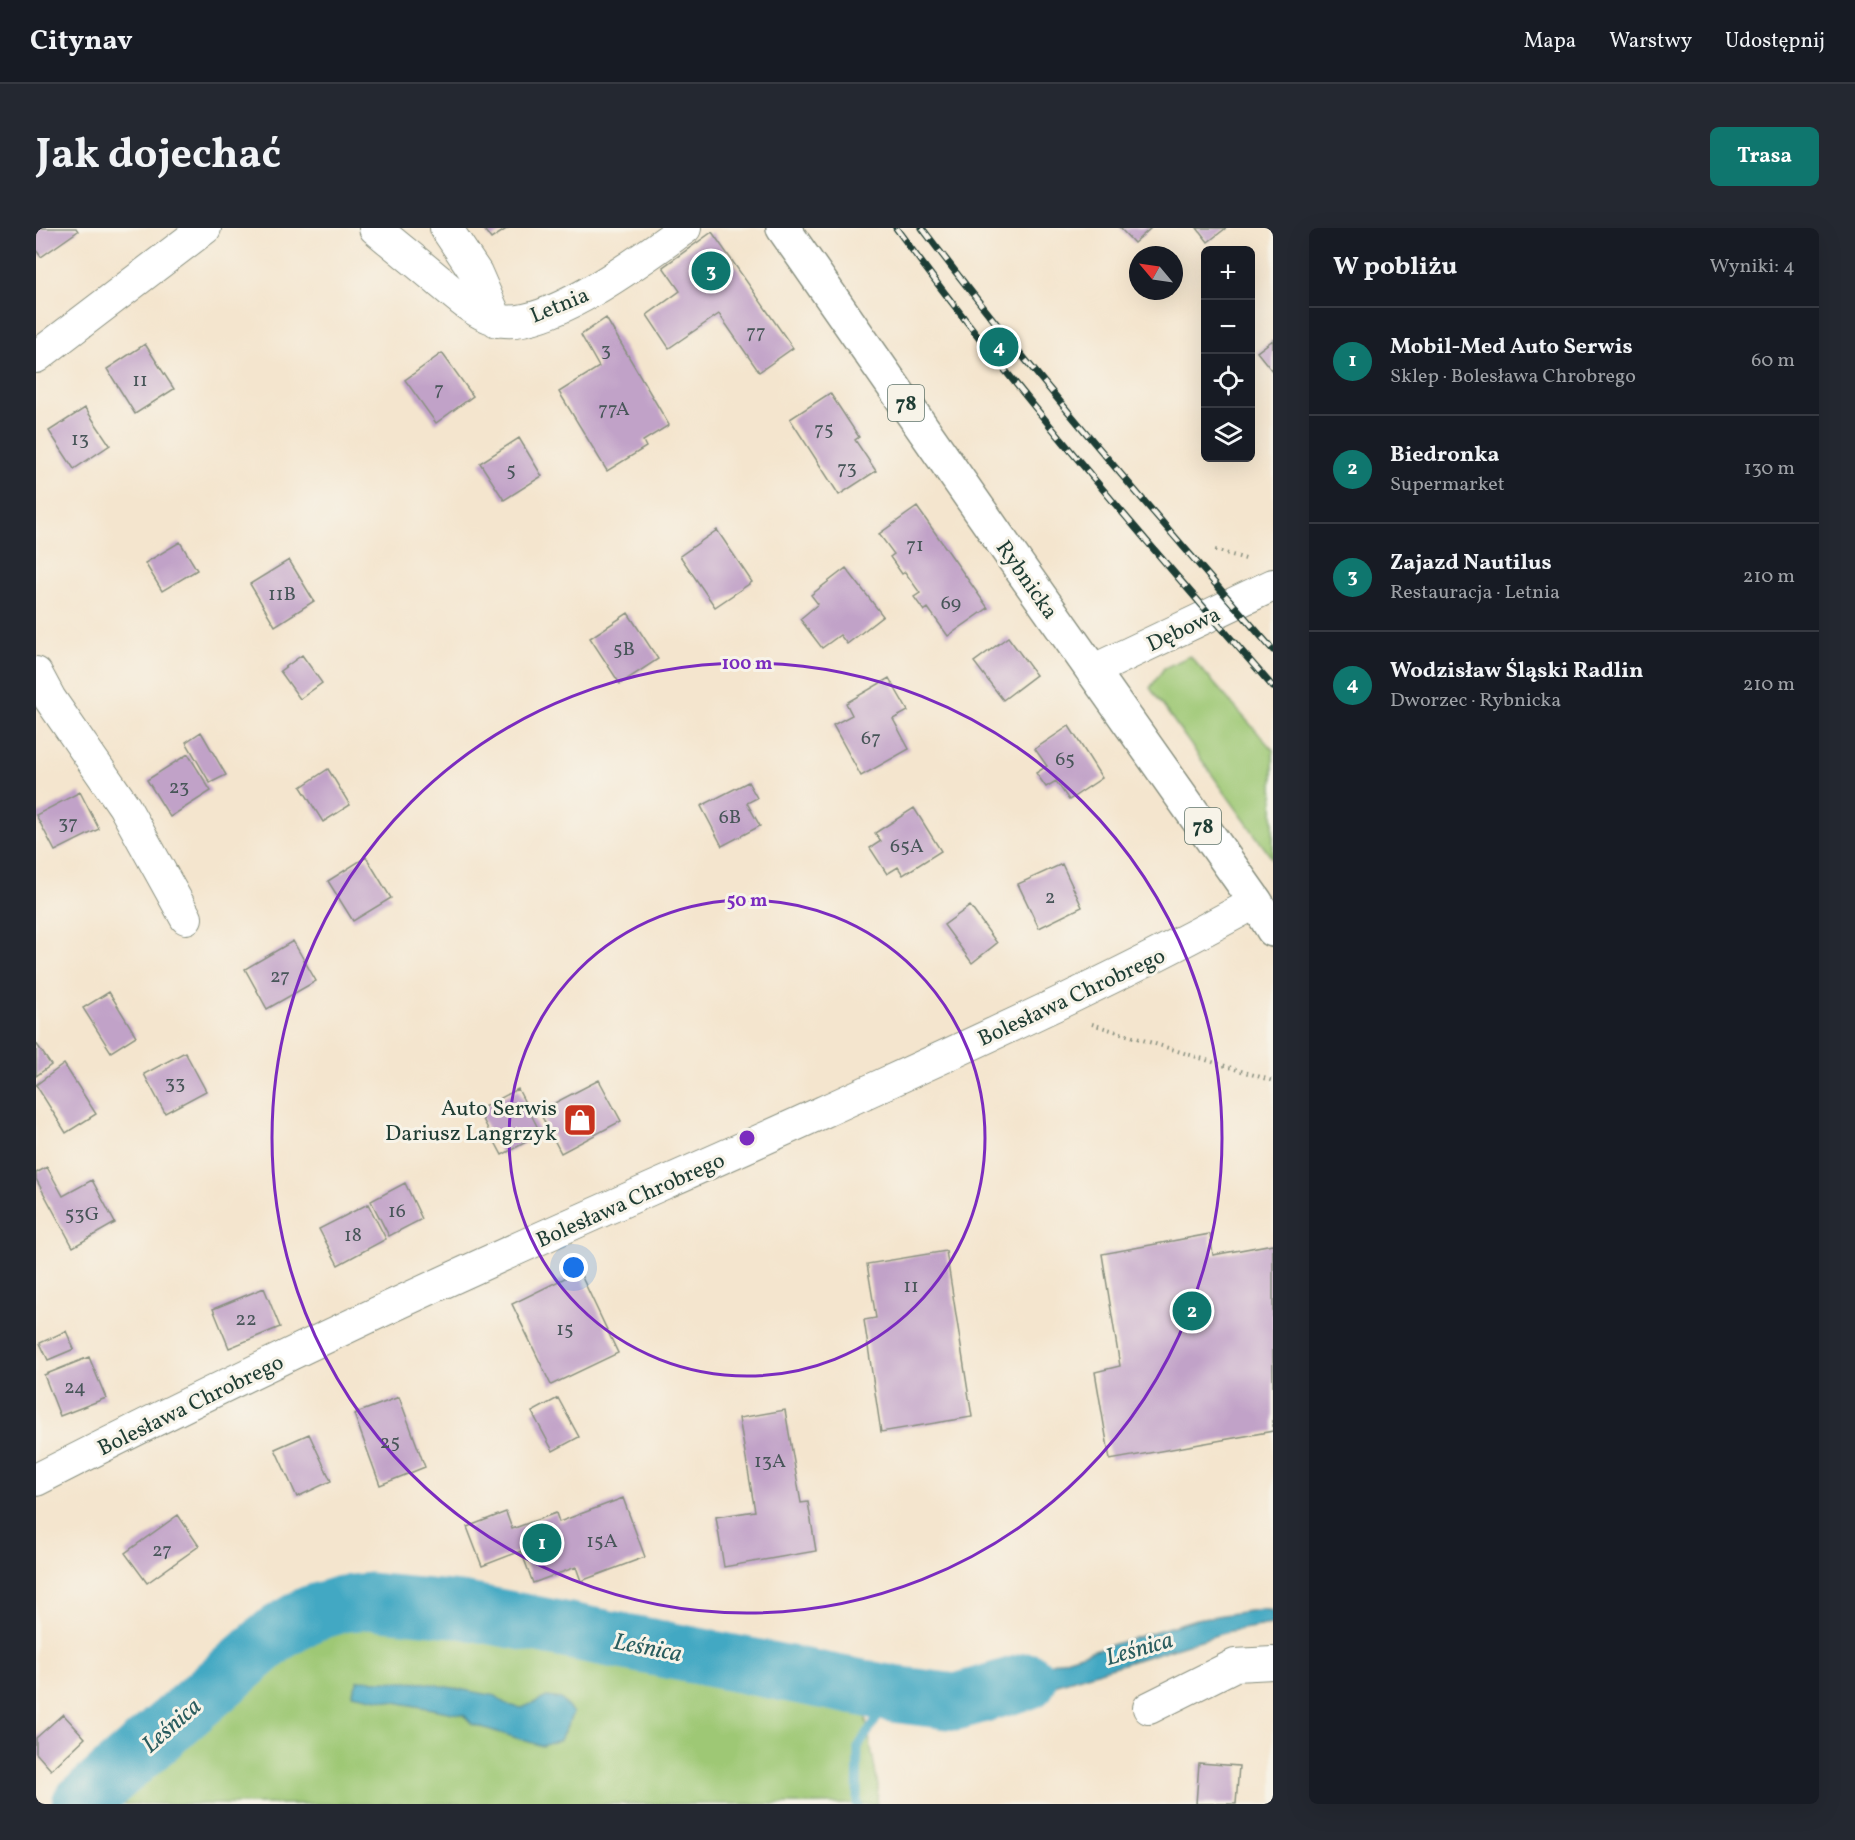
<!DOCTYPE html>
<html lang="pl">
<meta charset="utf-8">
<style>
body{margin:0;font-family:Vollkorn,serif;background:#242831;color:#f1f3f6}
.controls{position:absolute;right:18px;top:18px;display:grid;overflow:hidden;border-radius:9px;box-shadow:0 6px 24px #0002}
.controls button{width:54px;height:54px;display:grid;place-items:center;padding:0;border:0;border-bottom:2px solid #363941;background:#171b24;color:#f1f3f6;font:30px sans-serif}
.compass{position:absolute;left:1093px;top:18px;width:54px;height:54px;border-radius:50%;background:#171b24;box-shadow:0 6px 24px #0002;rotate:299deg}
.you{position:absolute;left:538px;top:1040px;width:21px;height:21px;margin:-15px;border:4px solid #fff;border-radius:50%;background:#1a73e8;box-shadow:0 0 0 9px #1a73e833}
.badge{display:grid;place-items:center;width:39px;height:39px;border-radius:50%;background:#0f766e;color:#fff;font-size:20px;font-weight:700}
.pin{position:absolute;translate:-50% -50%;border:3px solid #fff;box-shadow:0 2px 6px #0006}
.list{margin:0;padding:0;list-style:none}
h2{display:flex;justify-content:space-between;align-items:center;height:78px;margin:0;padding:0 24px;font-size:26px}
h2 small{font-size:20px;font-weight:400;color:#9ea1a6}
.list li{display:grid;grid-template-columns:39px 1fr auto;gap:18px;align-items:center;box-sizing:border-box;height:108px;padding:0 24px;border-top:2px solid #363941}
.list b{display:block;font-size:22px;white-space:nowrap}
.list p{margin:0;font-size:20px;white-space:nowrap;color:#9ea1a6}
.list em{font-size:20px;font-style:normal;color:#9ea1a6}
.icon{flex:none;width:33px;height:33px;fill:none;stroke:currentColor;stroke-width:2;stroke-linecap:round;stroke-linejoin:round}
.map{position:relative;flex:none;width:1237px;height:1576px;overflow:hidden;border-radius:9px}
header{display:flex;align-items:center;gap:36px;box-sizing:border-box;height:84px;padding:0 30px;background:#171b24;border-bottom:2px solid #363941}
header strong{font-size:28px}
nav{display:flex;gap:33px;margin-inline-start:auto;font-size:21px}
.intro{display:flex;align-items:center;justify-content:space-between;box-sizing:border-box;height:144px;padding:0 36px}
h1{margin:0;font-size:42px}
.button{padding:15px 27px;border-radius:9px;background:#0f766e;color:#fff;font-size:21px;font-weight:700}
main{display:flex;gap:36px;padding:0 36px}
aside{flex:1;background:#171b24;border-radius:9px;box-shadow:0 6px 24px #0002}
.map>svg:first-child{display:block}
.green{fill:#9ec874;stroke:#5e8254;stroke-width:1.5}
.water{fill:#43a8c3;stroke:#31727c;stroke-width:1.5}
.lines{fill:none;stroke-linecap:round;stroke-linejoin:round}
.stream{stroke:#43a8c3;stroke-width:9}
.river{stroke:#43a8c3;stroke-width:57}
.building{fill:#c1a2c8}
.minor-casing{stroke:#8a9181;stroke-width:34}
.major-casing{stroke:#8a9181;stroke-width:36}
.path{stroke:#8a9181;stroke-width:4;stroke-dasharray:1.5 4.5;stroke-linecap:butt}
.minor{stroke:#fff;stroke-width:32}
.major{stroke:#fff;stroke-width:33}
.rail-casing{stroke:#1f3d34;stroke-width:7}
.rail{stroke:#f7f3e8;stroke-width:4.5;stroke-dasharray:14;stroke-linecap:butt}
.ring{fill:none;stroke:#7b2cbf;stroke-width:3}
.labels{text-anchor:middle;stroke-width:6;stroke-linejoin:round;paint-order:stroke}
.number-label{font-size:20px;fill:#485659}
.shield{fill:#f7f3e8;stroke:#60746a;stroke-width:1.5}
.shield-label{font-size:21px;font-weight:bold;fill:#1f3d34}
.street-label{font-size:22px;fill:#1f3d34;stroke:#f7f3e8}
.poi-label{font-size:22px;fill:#1f3d34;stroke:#f7f3e8;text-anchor:end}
.water-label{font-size:24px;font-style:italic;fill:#2a5d5f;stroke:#f7f3e8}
.centre{fill:#7b2cbf;stroke:#f7f3e8;stroke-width:3}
.ring-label{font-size:18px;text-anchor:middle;font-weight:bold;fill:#7b2cbf;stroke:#f7f3e8;stroke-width:6;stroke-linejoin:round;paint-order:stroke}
</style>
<header>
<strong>Citynav</strong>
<nav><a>Mapa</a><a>Warstwy</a><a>Udostępnij</a></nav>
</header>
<div class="intro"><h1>Jak dojechać</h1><a class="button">Trasa</a></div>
<main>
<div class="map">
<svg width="1237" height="1576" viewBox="0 0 1237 1576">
<rect width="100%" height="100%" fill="#f7f3e8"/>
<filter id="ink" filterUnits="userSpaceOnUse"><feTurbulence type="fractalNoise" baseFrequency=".0167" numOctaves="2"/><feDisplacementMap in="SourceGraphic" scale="12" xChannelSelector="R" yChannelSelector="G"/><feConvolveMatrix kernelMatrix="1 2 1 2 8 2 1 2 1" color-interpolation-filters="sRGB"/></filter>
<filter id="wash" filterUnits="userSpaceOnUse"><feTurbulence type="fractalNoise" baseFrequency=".008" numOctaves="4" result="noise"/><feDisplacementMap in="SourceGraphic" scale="24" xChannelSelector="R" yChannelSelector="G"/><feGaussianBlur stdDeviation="1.35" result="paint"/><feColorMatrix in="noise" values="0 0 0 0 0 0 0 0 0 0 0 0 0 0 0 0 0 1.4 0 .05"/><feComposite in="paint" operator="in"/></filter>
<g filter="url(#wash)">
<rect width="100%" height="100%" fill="#f4e5ce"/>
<path class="green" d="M1154 428 1237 522V632L1114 460 1128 440Z
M345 1389 544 1430 828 1481 842 1558 841 1576H69L262 1411 299 1395Z"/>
<path class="water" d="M1226 1381 1237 1383V1396L1194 1403 1012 1459 932 1481H915L917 1465 914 1462 917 1459 923 1462 940 1458 1160 1391Z
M322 1452 390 1455 460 1468 471 1477 486 1480 511 1469 525 1471 537 1485 524 1512 506 1518 436 1496 428 1487 316 1466Z"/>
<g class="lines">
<path class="stream" d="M821 1576 822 1519 857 1466"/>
<path class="river" d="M44 1576 240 1406 274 1386 306 1376 334 1373 425 1382 857 1466 920 1474 992 1453"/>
</g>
<g id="blocks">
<path class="building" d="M0 0H40L42 3 5 29 0 22Z
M447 0H472L455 11Z
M1084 0H1115L1098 15Z
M1161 0H1190L1172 14Z
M676 4 757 120 723 144 683 86 633 120 611 87 644 63 627 39Z
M570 90 633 197 607 213 610 219 571 243 523 164 563 139 545 107Z
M1237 112V144L1221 124Z
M109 116 138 161 99 186 71 141Z
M406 125 437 168 400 195 369 152Z
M794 165 823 209 819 212 840 243 803 267 754 191Z
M49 180 74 217 38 241 13 203Z
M483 210 506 248 468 272 444 235Z
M881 279 952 380 912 408 892 380 888 383 878 369 884 365 869 344 866 346 854 329 858 326 843 306Z
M681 302 716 354 679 379 644 328Z
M144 314 161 342 126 363 109 335Z
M253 332 278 373 239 398 214 356Z
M810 340 847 388 811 416 804 407 786 420 764 391 782 376 775 367Z
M592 385 622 431 584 456 554 410Z
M972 409 1000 447 967 472 938 434Z
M266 427 286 455 264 471 244 443Z
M853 450 872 483 857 491 873 521 825 548 797 497 816 487 810 475Z
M1033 498 1066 550 1033 572 1020 553 1010 559 1000 545 1011 538 999 521Z
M165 504 190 547 174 555 150 514Z
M152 526 175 563 134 589 111 552Z
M292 541 314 577 287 594 265 559Z
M712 554 721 570 711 575 724 598 686 618 665 578Z
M44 564 63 601 19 623 0 587Z
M878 580 905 623 867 647 862 639 851 646 834 620 845 613 839 605Z
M330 629 355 670 317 693 292 653Z
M1026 636 1046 679 1003 700 982 656Z
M934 678 961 715 936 735 908 697Z
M257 713 280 753 231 781 209 741Z
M73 764 100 808 75 824 47 780Z
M0 815 15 837 0 848Z
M149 824 170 863 129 885 108 846Z
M28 836 60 886 30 905 0 857Z
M563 852 585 893 525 925 503 883Z
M482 861 505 906 466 927 442 882Z
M11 939 27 968 56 952 79 995 37 1019 0 951V945Z
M369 955 386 991 353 1008 335 973Z
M332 976 350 1011 302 1037 283 1001Z
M1174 1006 1177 1027 1237 1016V1203L1074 1232 1059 1144 1084 1138 1066 1026Z
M910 1023 936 1189 845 1204 828 1092 840 1090 831 1036Z
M543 1043 582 1125 515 1157 476 1076Z
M228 1060 244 1099 193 1120 177 1081Z
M30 1103 38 1121 12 1132 4 1115Z
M53 1129 70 1170 24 1188 8 1147Z
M363 1169 389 1239 344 1257 318 1186Z
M522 1170 543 1209 517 1223 496 1184Z
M749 1182 765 1275 772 1274 780 1323 688 1339 680 1289 719 1283 703 1190Z
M273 1206 295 1253 261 1269 239 1221Z
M587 1270 609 1329 545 1353 540 1339 497 1355 485 1323 446 1338 431 1299 470 1284 476 1301 520 1285 523 1294Z
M142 1287 163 1318 111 1355 89 1325Z
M27 1486 49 1510 15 1542 0 1525V1510Z
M1163 1535 1203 1538 1200 1576H1160Z"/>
</g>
</g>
<g filter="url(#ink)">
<use href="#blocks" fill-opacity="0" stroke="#8a9181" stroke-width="1.5"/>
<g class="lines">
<g class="minor-casing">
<path id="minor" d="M339 0C360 18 382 35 403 53 420 67 437 84 459 91 506 108 611 27 649 0
M410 0 440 45 461 93
M0 129 169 0
M1056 443 1237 357
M0 445 14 471 88 578 150 690
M0 1252C153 1174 308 1099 465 1028 572 979 680 933 787 884 933 817 1080 752 1220 674
M1113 1480 1199 1437 1237 1435"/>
</g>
<g class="major-casing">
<path id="major" d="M747 0 991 350 1220 674 1237 702"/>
</g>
<path class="path" d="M1179 322 1213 332
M1056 796 1237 853"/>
<use href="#minor" class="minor"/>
<use href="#major" class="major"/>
<g class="rail-casing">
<path id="rail" d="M860 0C977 160 1107 310 1237 459
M886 0C996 146 1117 284 1237 422"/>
</g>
<use href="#rail" class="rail"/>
</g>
</g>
<g class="ring">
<circle cx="711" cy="910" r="238"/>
<circle cx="711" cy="910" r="475"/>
</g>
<defs>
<g id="shop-square" transform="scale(1.725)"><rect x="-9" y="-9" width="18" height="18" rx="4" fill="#c8321e" stroke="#f7f3e8"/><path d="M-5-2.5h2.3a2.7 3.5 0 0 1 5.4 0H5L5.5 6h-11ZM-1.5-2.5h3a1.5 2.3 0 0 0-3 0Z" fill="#fff"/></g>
</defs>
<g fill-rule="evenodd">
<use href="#shop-square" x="544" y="892"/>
</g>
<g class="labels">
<g class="number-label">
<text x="720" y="110">77</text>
<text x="570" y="128">3</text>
<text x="104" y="158">11</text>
<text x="403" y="167">7</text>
<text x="578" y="187">77A</text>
<text x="788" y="207">75</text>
<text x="44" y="217">13</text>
<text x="811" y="246">73</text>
<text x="475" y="248">5</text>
<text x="879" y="323">71</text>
<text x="246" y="372">11B</text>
<text x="915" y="381">69</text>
<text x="588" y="427">5B</text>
<text x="835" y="516">67</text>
<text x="1029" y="537">65</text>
<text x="143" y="565">23</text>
<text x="694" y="595">6B</text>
<text x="32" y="601">37</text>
<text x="871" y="624">65A</text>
<text x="1014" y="675">2</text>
<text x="244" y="754">27</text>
<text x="139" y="861">33</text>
<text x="361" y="989">16</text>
<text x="46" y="992">53G</text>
<text x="317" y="1013">18</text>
<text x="875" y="1064">11</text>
<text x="210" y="1097">22</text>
<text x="529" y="1107">15</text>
<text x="39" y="1165">24</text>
<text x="354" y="1220">25</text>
<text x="734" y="1239">13A</text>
<text x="566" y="1319">15A</text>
<text x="126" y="1328">27</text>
</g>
<g class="shield">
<rect x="852" y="157" width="36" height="36" rx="4.5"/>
<rect x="1149" y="580" width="36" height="36" rx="4.5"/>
</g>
<g class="shield-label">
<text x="870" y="182">78</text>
<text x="1167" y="605">78</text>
</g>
<g class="street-label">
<text transform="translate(523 76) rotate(-22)" y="8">Letnia</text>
<text transform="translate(992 351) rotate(55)" y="8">Rybnicka</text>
<text transform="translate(1147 400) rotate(-25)" y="8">Dębowa</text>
<text transform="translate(1035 768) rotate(-25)" y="8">Bolesława Chrobrego</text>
<text transform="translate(594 971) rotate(-24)" y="8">Bolesława Chrobrego</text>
<text transform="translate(154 1176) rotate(-26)" y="8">Bolesława Chrobrego</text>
</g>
<g class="poi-label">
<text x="521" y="887">Auto Serwis<tspan x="521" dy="25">Dariusz Langrzyk</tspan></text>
</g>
<g class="water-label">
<text transform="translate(612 1419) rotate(11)" y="8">Leśnica</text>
<text transform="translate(1103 1420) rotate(-16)" y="8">Leśnica</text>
<text transform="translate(135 1497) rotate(-41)" y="8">Leśnica</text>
</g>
</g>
<circle cx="711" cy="910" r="9" class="centre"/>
<g class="ring-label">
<text x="711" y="441">100 m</text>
<text x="711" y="678">50 m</text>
</g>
</svg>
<div class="controls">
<button>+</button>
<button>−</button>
<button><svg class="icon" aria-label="locate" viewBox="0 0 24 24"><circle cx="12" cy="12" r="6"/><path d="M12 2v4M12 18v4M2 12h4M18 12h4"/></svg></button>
<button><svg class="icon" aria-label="layers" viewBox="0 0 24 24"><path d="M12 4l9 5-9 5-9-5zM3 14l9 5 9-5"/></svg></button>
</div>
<svg class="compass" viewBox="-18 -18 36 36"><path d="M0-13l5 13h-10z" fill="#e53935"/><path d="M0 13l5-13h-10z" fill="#9ea1a6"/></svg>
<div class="you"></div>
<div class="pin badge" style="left:506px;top:1315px">1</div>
<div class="pin badge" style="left:1156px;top:1083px">2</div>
<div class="pin badge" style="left:675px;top:43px">3</div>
<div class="pin badge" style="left:963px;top:119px">4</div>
</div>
<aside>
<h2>W pobliżu<small>Wyniki: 4</small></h2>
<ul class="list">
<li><span class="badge">1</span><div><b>Mobil-Med Auto Serwis</b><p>Sklep · Bolesława Chrobrego</p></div><em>60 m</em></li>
<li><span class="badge">2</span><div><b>Biedronka</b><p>Supermarket</p></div><em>130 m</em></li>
<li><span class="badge">3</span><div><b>Zajazd Nautilus</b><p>Restauracja · Letnia</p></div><em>210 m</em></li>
<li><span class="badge">4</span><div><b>Wodzisław Śląski Radlin</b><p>Dworzec · Rybnicka</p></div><em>210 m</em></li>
</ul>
</aside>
</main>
